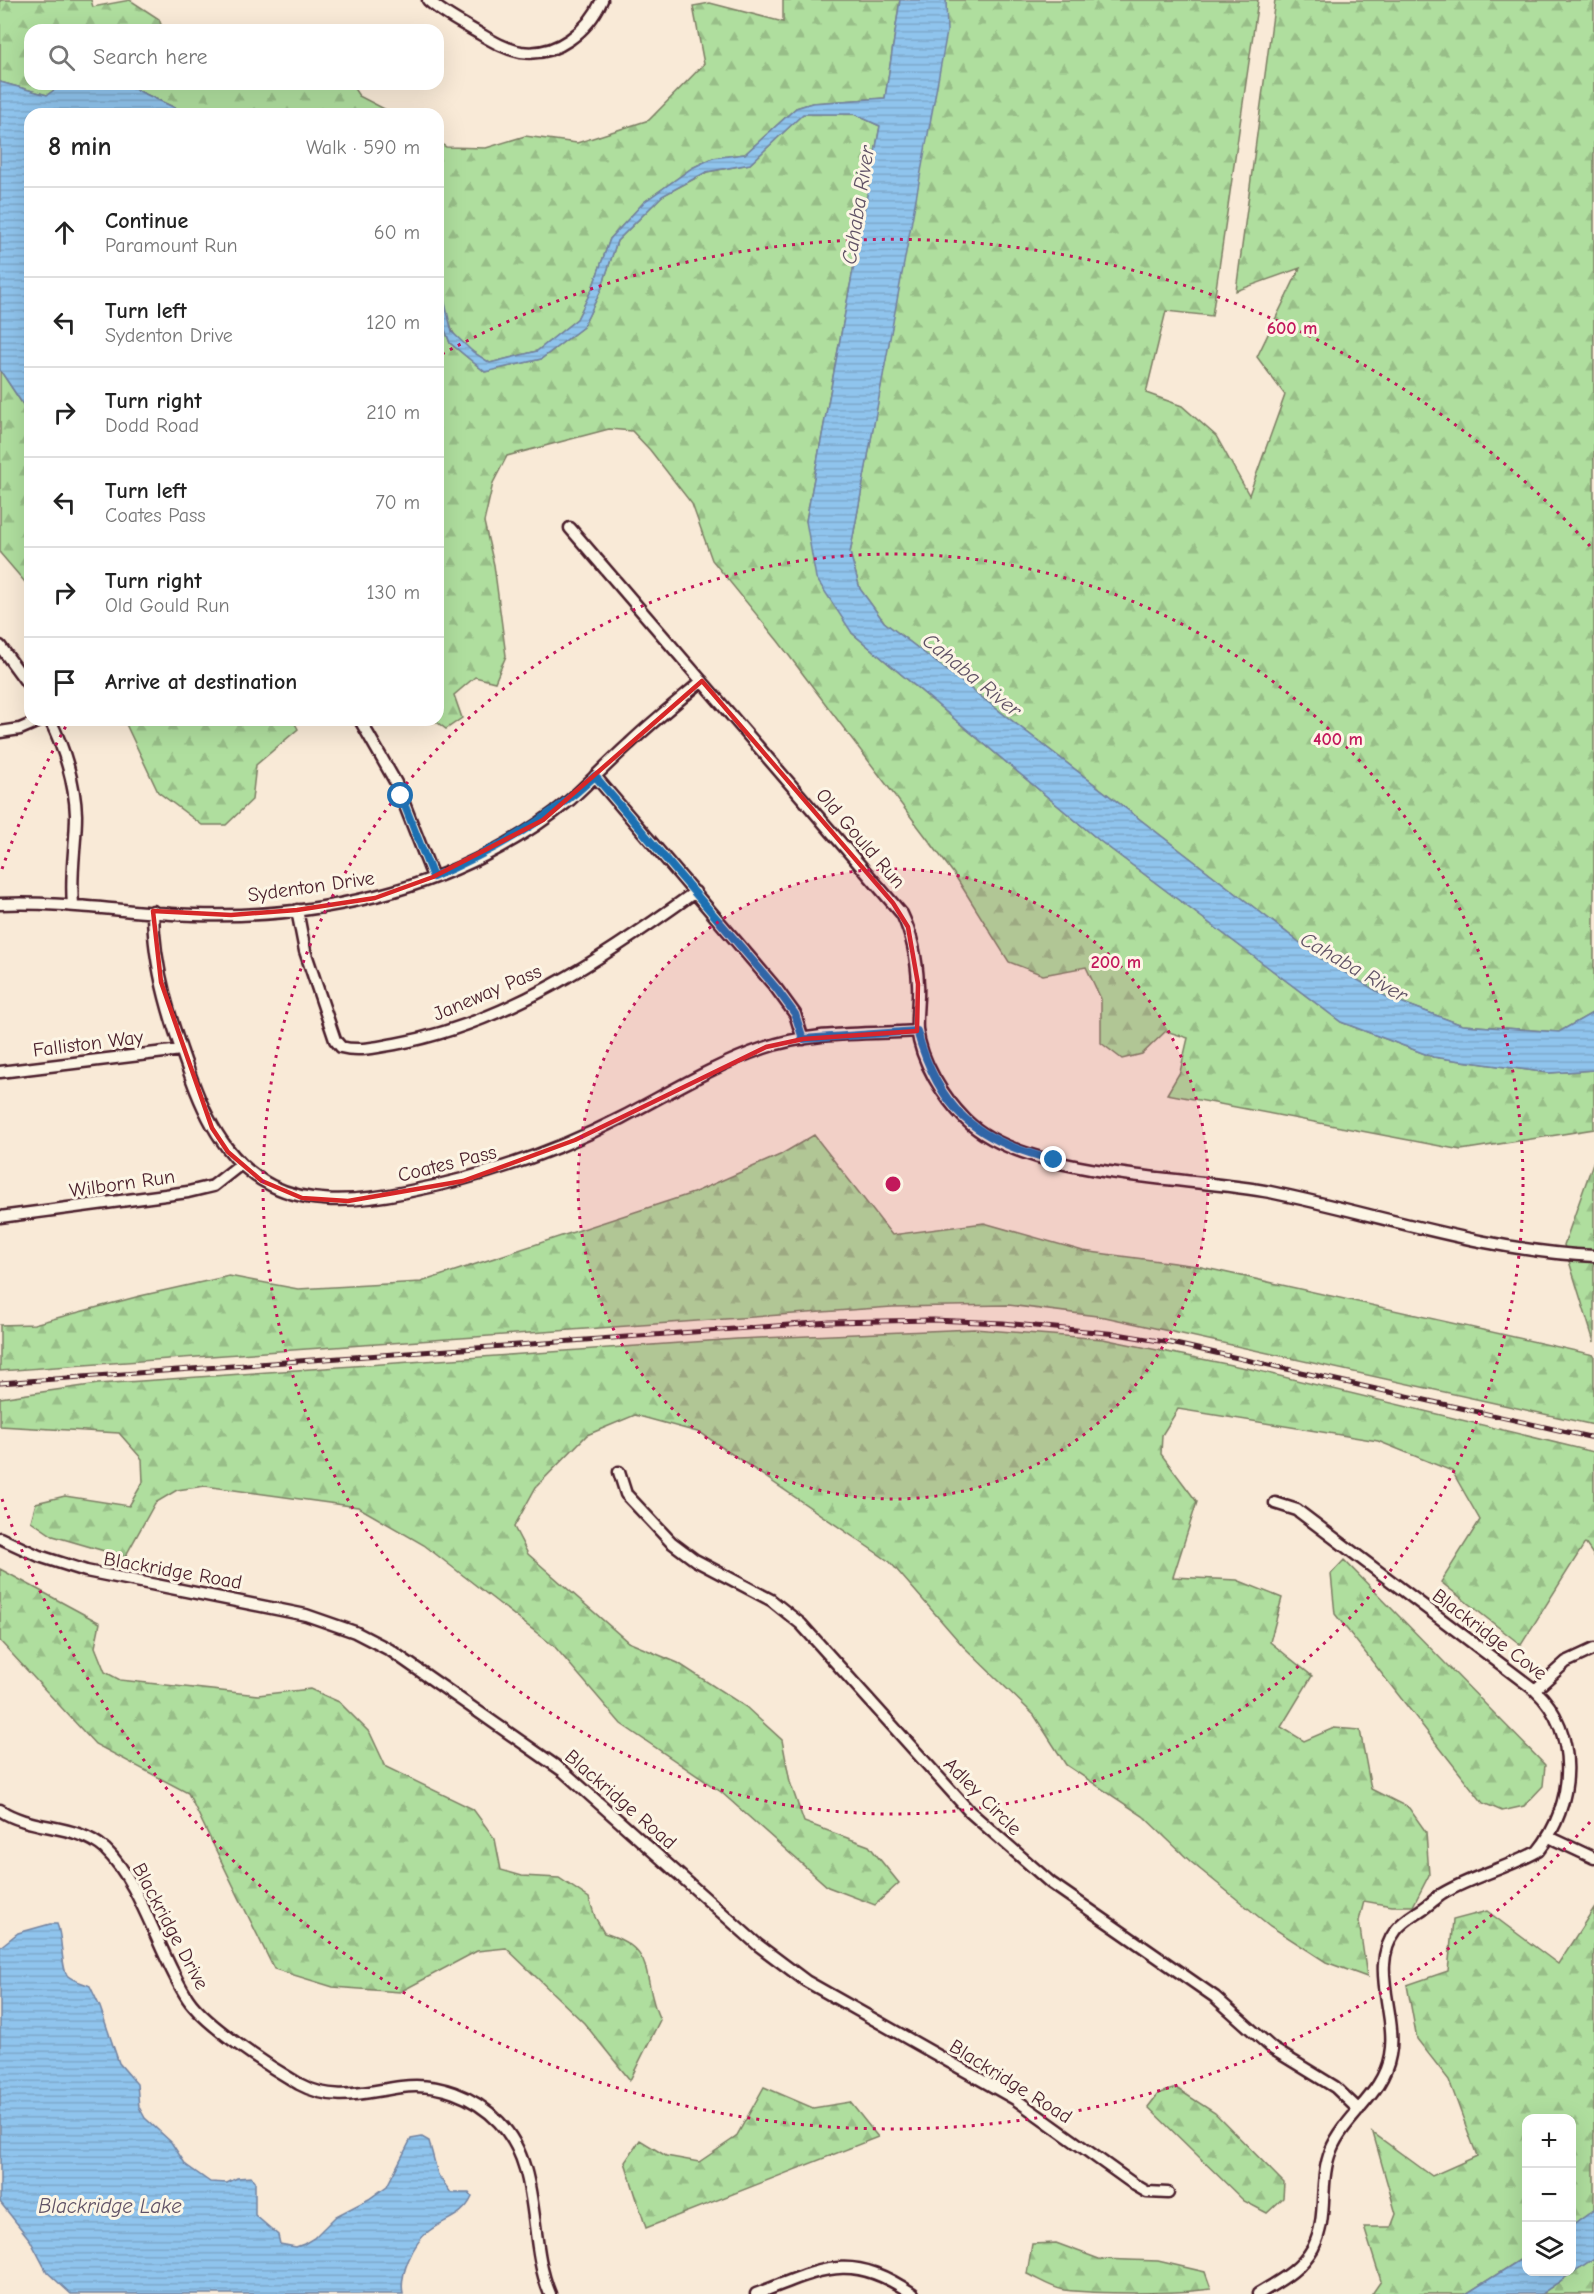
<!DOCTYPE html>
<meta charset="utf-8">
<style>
body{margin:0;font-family:"Comic Neue",sans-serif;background:#f6f6f6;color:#222}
.controls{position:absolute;right:18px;bottom:18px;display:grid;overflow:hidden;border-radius:12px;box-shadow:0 6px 24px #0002}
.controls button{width:54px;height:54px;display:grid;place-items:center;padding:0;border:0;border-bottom:2px solid #e0e0e0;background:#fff;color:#222;font:30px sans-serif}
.stop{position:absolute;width:18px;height:18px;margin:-14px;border:4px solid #1f6fb2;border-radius:50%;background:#fff}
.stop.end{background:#1f6fb2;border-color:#fff;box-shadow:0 2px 6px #0008}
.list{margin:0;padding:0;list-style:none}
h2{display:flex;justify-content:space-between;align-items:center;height:78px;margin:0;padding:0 24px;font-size:26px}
h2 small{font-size:20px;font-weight:400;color:#767676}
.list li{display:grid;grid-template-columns:39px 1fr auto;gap:18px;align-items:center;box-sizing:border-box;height:90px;padding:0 24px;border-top:2px solid #e0e0e0}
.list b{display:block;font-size:22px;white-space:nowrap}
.list p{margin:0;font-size:20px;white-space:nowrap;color:#767676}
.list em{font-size:20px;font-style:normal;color:#767676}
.icon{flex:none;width:33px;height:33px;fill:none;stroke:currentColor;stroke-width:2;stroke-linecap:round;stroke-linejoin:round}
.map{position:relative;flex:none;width:1594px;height:2294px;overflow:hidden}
.search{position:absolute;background:#fff;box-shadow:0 6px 24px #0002;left:24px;top:24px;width:420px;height:66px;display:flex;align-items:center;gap:15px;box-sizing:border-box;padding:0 21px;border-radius:18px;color:#767676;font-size:22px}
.panel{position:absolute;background:#fff;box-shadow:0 6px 24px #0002;left:24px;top:108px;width:420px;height:618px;border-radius:18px}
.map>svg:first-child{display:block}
.forest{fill:url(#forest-firs);stroke:#7c7e64;stroke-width:1.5}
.water{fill:url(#water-rules);stroke:#73829f;stroke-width:1.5}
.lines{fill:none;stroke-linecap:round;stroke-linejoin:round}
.minor-casing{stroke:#4a1f2b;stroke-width:15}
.minor{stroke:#fcf5e5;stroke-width:10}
.rail-casing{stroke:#4a1f2b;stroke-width:5}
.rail{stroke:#fcf5e5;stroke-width:3;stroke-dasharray:9;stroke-linecap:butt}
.route{stroke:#1f6fb2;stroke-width:8}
.marked{fill:none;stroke:#d62828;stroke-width:4.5;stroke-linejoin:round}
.ring{fill:none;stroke:#c2185b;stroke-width:3;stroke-dasharray:3 6}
.labels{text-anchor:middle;stroke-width:6;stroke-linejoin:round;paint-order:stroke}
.street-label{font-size:20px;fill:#4a1f2b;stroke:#fcf5e5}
.water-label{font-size:21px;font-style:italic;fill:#5f5165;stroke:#fcf5e5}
.centre{fill:#c2185b;stroke:#fcf5e5;stroke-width:3}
.ring-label{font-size:18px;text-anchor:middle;font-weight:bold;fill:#c2185b;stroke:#fcf5e5;stroke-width:6;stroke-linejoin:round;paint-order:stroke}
</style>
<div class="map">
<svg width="1594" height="2294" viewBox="0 0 1594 2294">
<defs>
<pattern id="forest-firs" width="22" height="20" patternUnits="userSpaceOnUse" patternTransform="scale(1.5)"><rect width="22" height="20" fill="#afde9e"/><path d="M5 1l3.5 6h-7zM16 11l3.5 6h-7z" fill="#98be88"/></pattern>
<pattern id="water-rules" width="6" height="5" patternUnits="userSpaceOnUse" patternTransform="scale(1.5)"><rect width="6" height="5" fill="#8fc4ed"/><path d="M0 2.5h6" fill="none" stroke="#7da8cb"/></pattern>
</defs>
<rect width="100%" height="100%" fill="#f9ead7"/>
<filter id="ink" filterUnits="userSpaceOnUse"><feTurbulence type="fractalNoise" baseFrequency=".0167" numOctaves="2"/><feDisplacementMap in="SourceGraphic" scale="12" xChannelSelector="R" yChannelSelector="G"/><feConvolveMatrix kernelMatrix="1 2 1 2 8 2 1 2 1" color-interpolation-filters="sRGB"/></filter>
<g filter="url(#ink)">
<path class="forest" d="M0 0H91L93 7 130 0 159 19 163 30H30V84H63L47 95 0 82Z
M783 0H900L885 98 812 103 796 108 745 154 713 158 692 168 644 202 610 239 592 289 577 319 537 351 490 363C478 355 458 344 452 330 430 279 438 198 438 142L446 147 486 148 525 136 577 143 649 120 704 64 693 6 710 3 783 22Z
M946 0H1258L1212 316 1166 311 1146 393 1182 406 1216 436 1249 495 1285 395 1257 357 1300 268 1236 291 1275 0H1594V1012L1559 1032 1462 1025 1387 997 1321 959 884 622 860 589 850 553 946 32Z
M124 84H351L359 96 394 114H188Z
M803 114H854L880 126 806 521 852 633 1100 841 1341 1022 1433 1057 1549 1073 1594 1070V1129L1461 1150 1167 1094 1180 1072 1188 1038 1166 1031 1142 1054 1122 1059 1101 1043V999L1086 967 1043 975 1009 962 954 874 778 641 712 560 692 504 650 450 632 431 609 429 507 456 493 483 484 522 494 565 506 656 495 682 475 677 454 695 462 718 446 729 434 720H438V311L450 343 485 372 541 359 583 327 601 290 617 241 662 196 707 172 750 164Z
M0 370 30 415V588L0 553Z
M124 720H293L298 729 256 765 252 800 226 825H202L158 792Z
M814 1135 892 1235 984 1223 1083 1251 1197 1266 1594 1355V1425L1105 1317 1008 1305 892 1307 0 1371V1325L34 1324 140 1296 229 1276 298 1289 421 1282 693 1193 780 1155Z
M1594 1160V1342L1564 1245Z
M974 1329 1103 1339 1251 1369 1594 1452V1556L1585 1543 1521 1645 1441 1582 1480 1520 1452 1471 1378 1441 1178 1409 1162 1435 1161 1454 1197 1502 1173 1577 1237 1580 1282 1598 1270 1642 1312 1676 1281 1727 1304 1741 1334 1728 1360 1730 1371 1789 1409 1808 1426 1832 1429 1875 1413 1906H1392L1364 1901 1359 1921 1367 1977 1326 1962 1270 1926 1191 1862 1143 1816 1066 1765 1034 1715 963 1646 890 1562 701 1433 635 1415 587 1435 536 1487 514 1527 528 1554 628 1642 678 1663 746 1707 782 1740 790 1782 804 1822 869 1846 899 1883 875 1905 828 1887 721 1792 621 1724 555 1647 424 1545 358 1507 205 1486 177 1490 155 1503 125 1557 53 1536 31 1521 36 1503 65 1496 129 1506 143 1482 142 1459 119 1433 0 1426V1398L98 1384 737 1339Z
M1344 1560 1545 1765 1543 1786 1524 1806 1502 1811 1483 1803 1335 1614 1331 1574Z
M0 1569 100 1623 95 1647 105 1672 120 1680 258 1695 310 1689 339 1702 370 1733 386 1767 473 1809 495 1839 501 1870 522 1876 559 1878 589 1898 595 1917 604 1933C660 1950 640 1978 660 2020L630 2080 584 2023 506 1948 477 1951 400 1992 333 1987 274 1969 188 1793 95 1744 0 1641Z
M1594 1908V2210L1572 2226V2118H1526V2256L1466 2294H1372L1381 2281 1364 2227H1391L1396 2214 1373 2133 1432 2176 1477 2156 1449 2080 1417 2039 1407 1985 1448 1971 1453 1920 1487 1911 1558 1964Z
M764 2087 813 2108 850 2102 878 2137 646 2228 625 2162 640 2140 666 2156 699 2162 736 2137Z
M1176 2088 1215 2113 1284 2183 1283 2198 1267 2213 1244 2201 1148 2107 1158 2094Z
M1056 2243 1099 2259 1158 2261 1205 2272 1211 2289C1177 2294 1100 2294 1064 2290 1052 2288 1038 2279 1027 2274L1032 2244Z
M1594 2258V2294H1541Z"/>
<path class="water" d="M900 0H946L947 32 850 553 860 589 884 622 1321 959 1387 997 1462 1025 1559 1032 1594 1012V1070L1549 1073 1433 1057 1341 1022 1100 841 852 633 816 578 806 521 880 126 854 114H803L750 164 706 172 662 196 617 241 601 290 583 327 541 359 485 372 450 343 438 311V274L452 332 473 352 490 363 537 351 577 319 592 289 610 239 644 202 692 168 713 158 745 154 796 108 812 103 885 98Z
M0 82 47 95 63 84H124L188 114H30V415L0 370Z
M50 1924H57C63 1937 61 1971 68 1976 73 1981 84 1983 90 1986L100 2007 119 2063 137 2084 139 2107 145 2118 171 2142 186 2165 210 2182 227 2183 237 2178 251 2177 255 2182V2215L278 2235 280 2244 296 2247 304 2244 314 2238 336 2216 369 2199 387 2186 411 2139 422 2137 429 2141 438 2175 451 2193H469L472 2197C463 2217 445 2219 429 2231 413 2243 399 2275 403 2294H71L47 2272 30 2240 0 2202V1947L18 1933Z
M1594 2210V2258L1541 2294H1466L1526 2256V2272H1572V2226Z"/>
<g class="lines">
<g class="minor-casing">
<path id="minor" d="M428 0C442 13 458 21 475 31 489 39 504 49 521 52 557 57 588 31 602 0
M570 528 902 914C912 935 917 961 918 984 919 999 916 1014 917 1029 921 1062 943 1097 966 1120 1026 1179 1189 1176 1270 1192 1378 1214 1484 1251 1594 1256
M0 646 30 687
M50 720C64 748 75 783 76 815 76 844 70 874 73 904
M360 720 396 783 433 877
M0 732 20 729 41 720
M595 776 776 988 795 1014 803 1039
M0 904C66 901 130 913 195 915 328 919 465 886 570 800 590 782 609 762 629 744 652 722 677 702 702 681
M297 910 305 951 335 1040 341 1047C359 1052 376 1047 395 1044 506 1024 605 957 695 892
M153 911C153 969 172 1026 192 1080 232 1190 294 1215 406 1192 483 1177 551 1154 621 1118 669 1093 714 1065 764 1048 811 1031 868 1035 917 1031
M0 1072 181 1050
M0 1217 188 1192 213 1186 241 1164
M619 1472 626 1494 671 1542 695 1560 771 1600 801 1624 970 1812 1051 1883 1215 1997 1273 2049 1335 2087 1359 2110
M0 1538 39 1556 86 1571 306 1615 355 1632 390 1650 563 1771 758 1945 806 1981 1015 2099 1135 2185 1147 2192 1168 2193
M1535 1690 1566 1662 1594 1649
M0 1810C31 1831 76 1823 105 1849 142 1884 159 1956 188 1999 206 2026 270 2067 299 2084 334 2103 364 2092 401 2087 437 2082 474 2096 499 2122 543 2167 527 2240 550 2294
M1549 1837 1594 1858
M756 2294C822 2269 849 2250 913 2294
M1258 2294C1279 2281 1300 2271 1313 2248 1329 2217 1318 2182 1331 2150 1346 2114 1383 2095 1390 2055 1398 2014 1368 1967 1396 1930 1404 1920 1414 1915 1424 1908 1430 1904 1436 1898 1442 1894 1472 1876 1508 1868 1538 1851 1575 1806 1580 1731 1535 1690L1297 1510 1275 1503"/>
</g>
<use href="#minor" class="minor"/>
<g class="rail-casing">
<path id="rail" d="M0 1383 830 1322 933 1320 1003 1323 1117 1334 1171 1343 1594 1438"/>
</g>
<use href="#rail" class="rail"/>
</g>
</g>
<g class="lines" filter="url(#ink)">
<path class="route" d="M401 796 433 877C493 851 547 821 595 776L776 988 795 1014 803 1039 917 1031C939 1110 976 1141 1054 1160"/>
</g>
<path class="marked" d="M702 681 893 903 908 927 918 984 917 1031 803 1039 766 1047 575 1140 463 1181 348 1201 302 1198 262 1181 228 1152 212 1128 161 982 153 911 231 915 297 910 375 898 433 877 543 820Z"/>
<circle cx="893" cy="1184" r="315" fill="#c2185b" fill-opacity=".12"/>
<g class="ring">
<circle cx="893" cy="1184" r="315"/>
<circle cx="893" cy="1184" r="630"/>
<path d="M1590 1822A945 945 0 0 1 2 1499M2 869A945 945 0 0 1 66 726M442 354A945 945 0 0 1 1590 546"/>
</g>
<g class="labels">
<g class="street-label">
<text transform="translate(861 838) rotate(49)" y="7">Old Gould Run</text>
<text transform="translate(311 886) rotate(-8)" y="7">Sydenton Drive</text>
<text transform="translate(487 992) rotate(-23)" y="7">Janeway Pass</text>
<text transform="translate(88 1043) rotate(-7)" y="7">Falliston Way</text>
<text transform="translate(447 1163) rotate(-14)" y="7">Coates Pass</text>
<text transform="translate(122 1183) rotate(-8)" y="7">Wilborn Run</text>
<text transform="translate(173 1570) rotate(10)" y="7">Blackridge Road</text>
<text transform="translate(1490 1634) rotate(37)" y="7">Blackridge Cove</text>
<text transform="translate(983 1796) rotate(45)" y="7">Adley Circle</text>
<text transform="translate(621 1799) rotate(41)" y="7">Blackridge Road</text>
<text transform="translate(171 1926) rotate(62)" y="7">Blackridge Drive</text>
<text transform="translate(1011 2081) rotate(32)" y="7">Blackridge Road</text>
</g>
<g class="water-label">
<text transform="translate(858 205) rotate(-81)" y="7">Cahaba River</text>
<text transform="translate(972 675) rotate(39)" y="7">Cahaba River</text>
<text transform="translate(1354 967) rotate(30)" y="7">Cahaba River</text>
<text x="110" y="2213">Blackridge Lake</text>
</g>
</g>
<circle cx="893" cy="1184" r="9" class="centre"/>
<g class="ring-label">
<text x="1292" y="334">600 m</text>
<text x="1338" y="745">400 m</text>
<text x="1116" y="968">200 m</text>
</g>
</svg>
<div class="controls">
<button>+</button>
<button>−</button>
<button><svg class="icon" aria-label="layers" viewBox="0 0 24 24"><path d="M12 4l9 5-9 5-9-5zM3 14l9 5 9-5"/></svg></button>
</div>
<div class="stop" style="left:401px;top:796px"></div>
<div class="stop end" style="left:1054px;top:1160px"></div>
<div class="search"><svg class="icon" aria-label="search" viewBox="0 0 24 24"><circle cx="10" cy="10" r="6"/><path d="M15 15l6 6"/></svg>Search here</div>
<section class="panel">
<h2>8 min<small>Walk · 590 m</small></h2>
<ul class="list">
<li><svg class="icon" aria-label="ahead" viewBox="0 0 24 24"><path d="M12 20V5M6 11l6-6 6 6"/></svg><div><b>Continue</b><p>Paramount Run</p></div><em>60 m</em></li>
<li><svg class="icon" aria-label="left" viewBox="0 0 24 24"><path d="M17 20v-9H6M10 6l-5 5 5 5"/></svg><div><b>Turn left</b><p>Sydenton Drive</p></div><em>120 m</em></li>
<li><svg class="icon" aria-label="right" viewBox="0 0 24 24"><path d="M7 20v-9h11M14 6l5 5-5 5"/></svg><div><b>Turn right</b><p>Dodd Road</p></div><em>210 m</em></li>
<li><svg class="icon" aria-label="left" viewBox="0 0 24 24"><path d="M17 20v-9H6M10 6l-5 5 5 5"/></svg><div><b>Turn left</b><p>Coates Pass</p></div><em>70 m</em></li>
<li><svg class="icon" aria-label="right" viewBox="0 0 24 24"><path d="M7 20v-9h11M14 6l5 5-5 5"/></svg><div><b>Turn right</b><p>Old Gould Run</p></div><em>130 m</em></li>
<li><svg class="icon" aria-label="arrive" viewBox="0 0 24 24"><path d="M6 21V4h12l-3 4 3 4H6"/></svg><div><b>Arrive at destination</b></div></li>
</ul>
</section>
</div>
